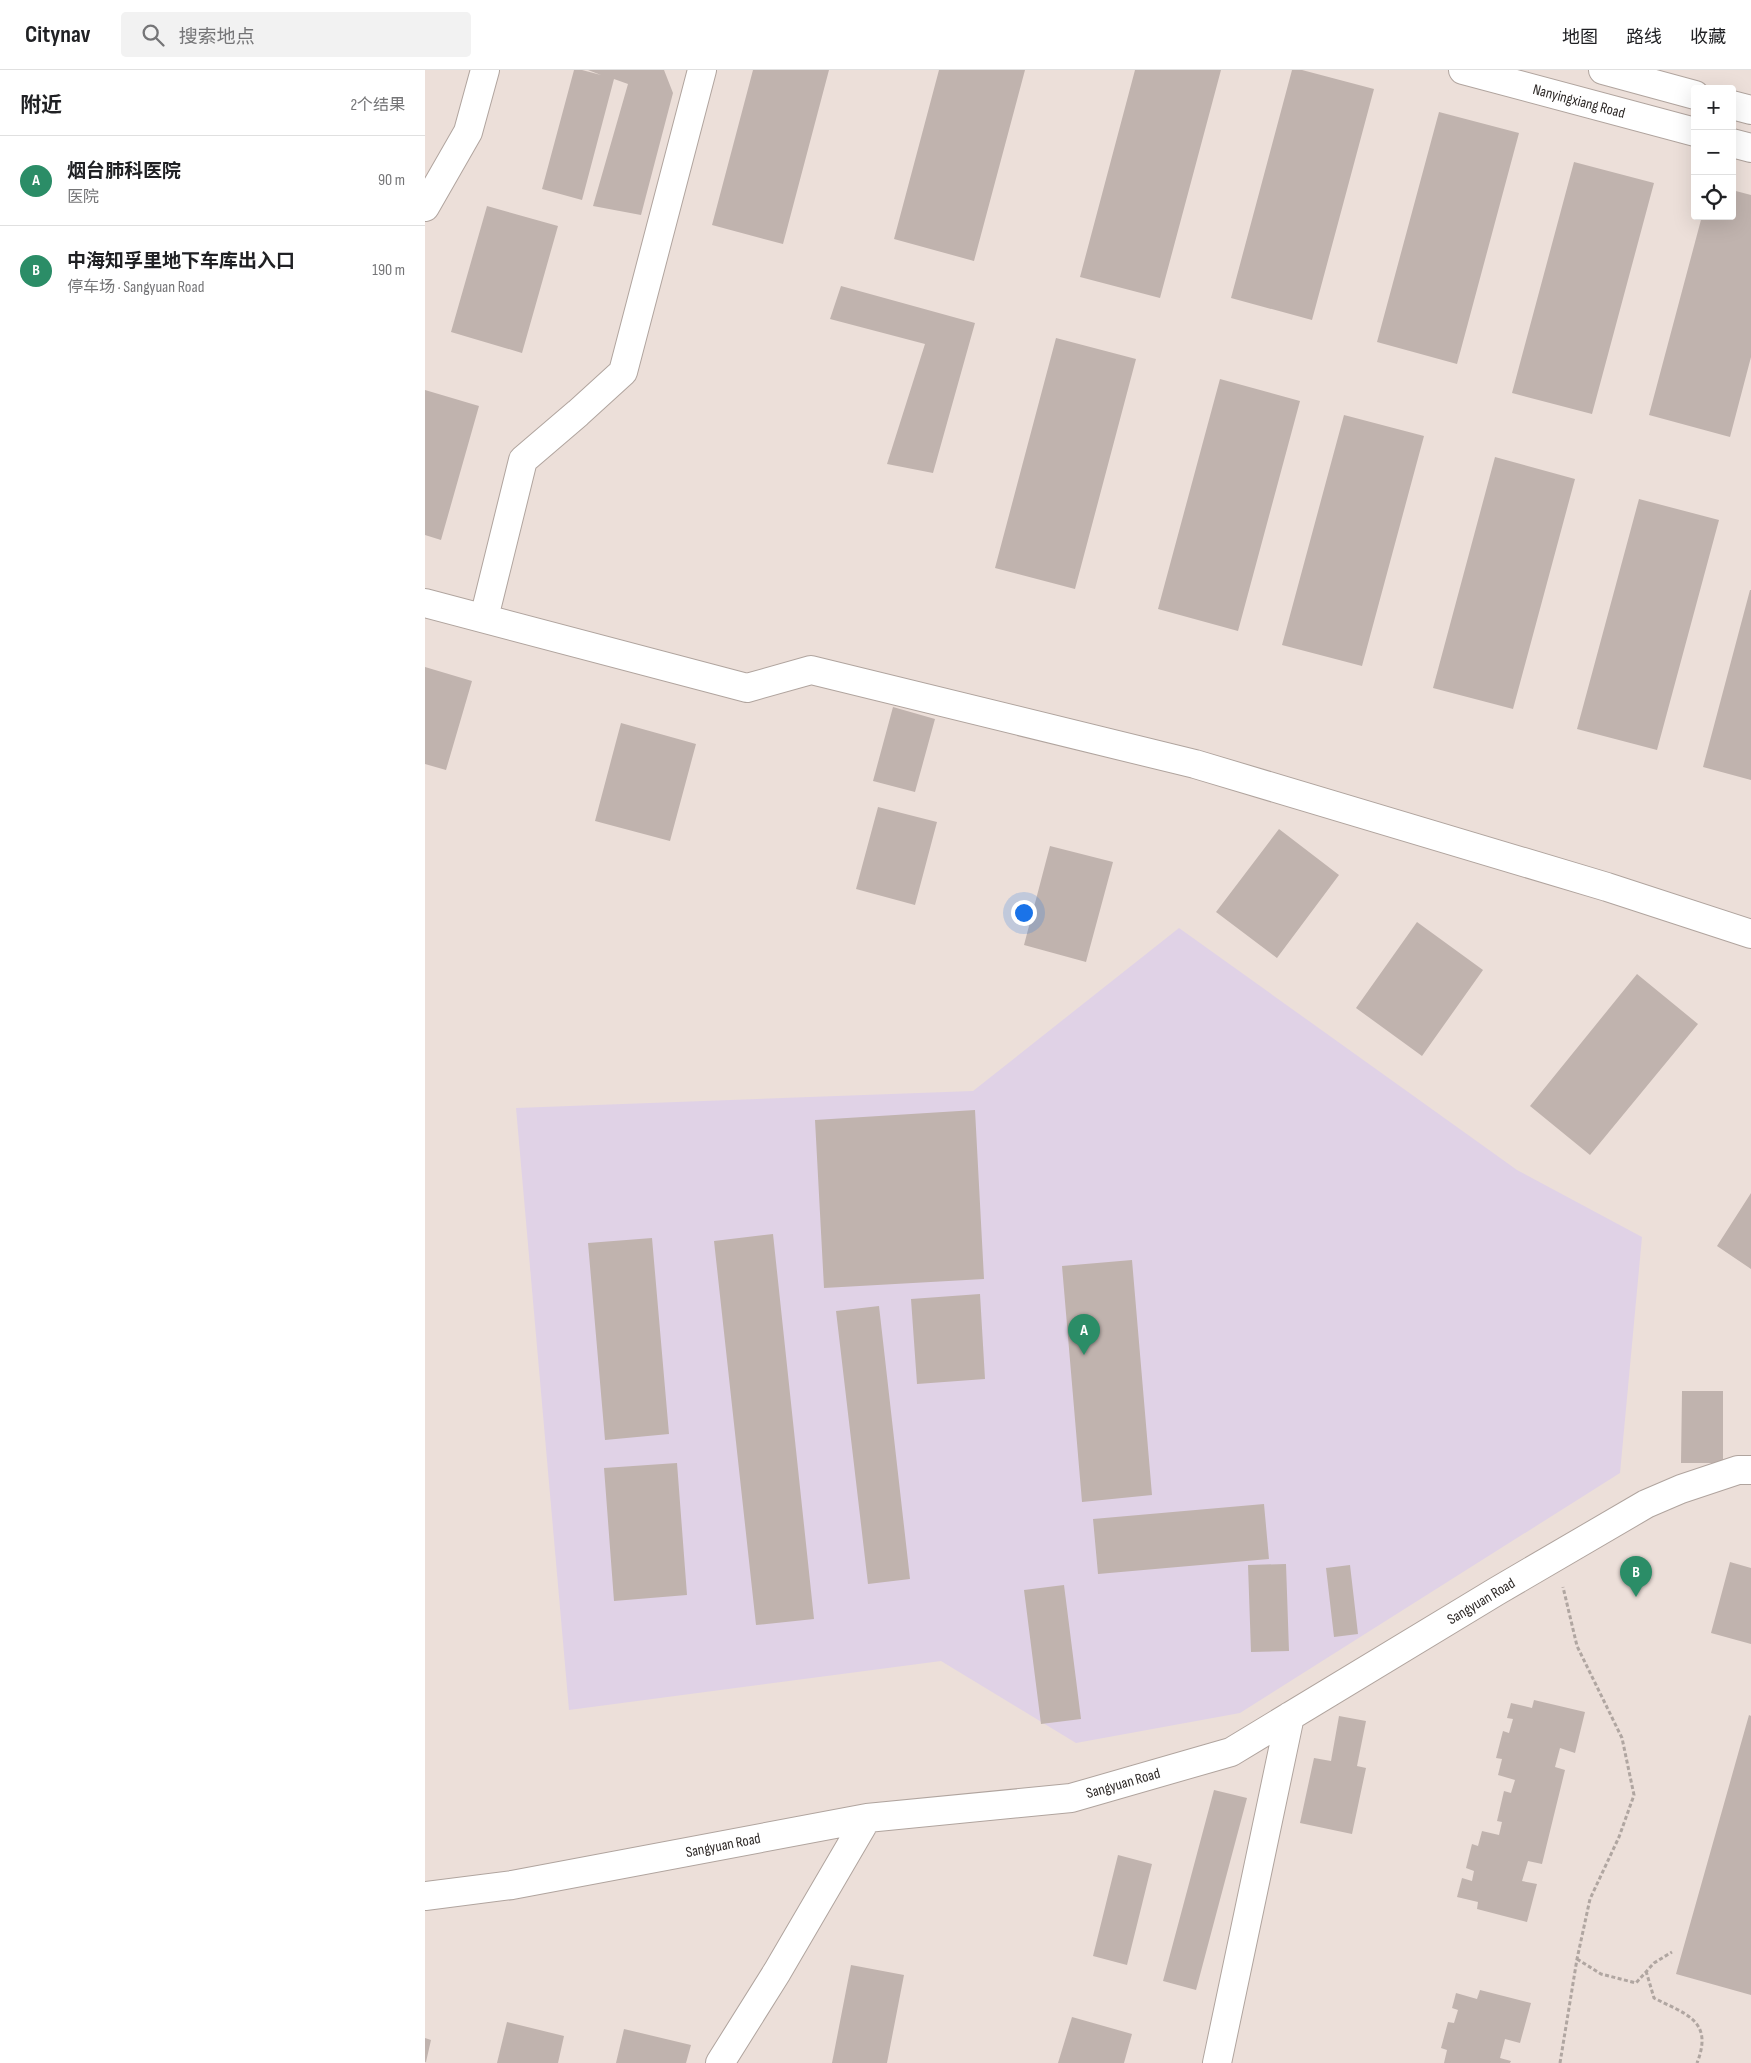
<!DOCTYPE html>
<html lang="zh">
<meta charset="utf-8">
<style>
body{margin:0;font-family:"Sofia Sans Condensed","Noto Sans SC",sans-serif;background:#f2f2f2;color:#202124}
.controls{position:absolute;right:15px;top:15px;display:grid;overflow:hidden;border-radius:5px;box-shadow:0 5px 20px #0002}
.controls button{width:45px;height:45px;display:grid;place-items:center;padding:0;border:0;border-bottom:1px solid #e0e0e0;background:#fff;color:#202124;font:25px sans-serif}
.you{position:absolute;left:598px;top:842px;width:18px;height:18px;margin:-12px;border:4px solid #fff;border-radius:50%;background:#1a73e8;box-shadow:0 0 0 8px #1a73e833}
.badge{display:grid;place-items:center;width:32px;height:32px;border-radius:50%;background:#2b8d67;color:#fff;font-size:16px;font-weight:700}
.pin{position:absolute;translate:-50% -41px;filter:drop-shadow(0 1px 2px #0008)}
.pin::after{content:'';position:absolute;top:26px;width:18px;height:15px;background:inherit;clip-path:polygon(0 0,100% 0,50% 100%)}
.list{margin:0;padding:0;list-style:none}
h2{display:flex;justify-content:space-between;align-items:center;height:65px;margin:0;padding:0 20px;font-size:21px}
h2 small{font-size:16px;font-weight:400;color:#757577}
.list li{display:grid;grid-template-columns:32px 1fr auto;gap:15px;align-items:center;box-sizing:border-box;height:90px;padding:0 20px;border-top:1px solid #e0e0e0}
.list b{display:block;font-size:19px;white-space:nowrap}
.list p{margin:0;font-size:16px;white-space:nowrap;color:#757577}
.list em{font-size:16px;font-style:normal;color:#757577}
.icon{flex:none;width:28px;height:28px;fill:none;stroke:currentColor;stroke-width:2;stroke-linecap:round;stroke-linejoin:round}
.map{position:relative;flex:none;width:1326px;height:1993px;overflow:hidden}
header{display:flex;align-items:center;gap:30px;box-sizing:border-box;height:70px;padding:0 25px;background:#fff;border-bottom:1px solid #e0e0e0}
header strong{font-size:24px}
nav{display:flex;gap:28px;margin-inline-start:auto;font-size:18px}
.search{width:350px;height:45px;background:#f2f2f2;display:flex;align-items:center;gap:12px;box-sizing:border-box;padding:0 18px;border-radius:5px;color:#757577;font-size:19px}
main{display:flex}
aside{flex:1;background:#fff}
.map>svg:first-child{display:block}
.medical{fill:#e0d2e6}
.building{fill:#c0b3ae}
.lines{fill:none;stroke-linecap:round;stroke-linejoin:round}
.minor-casing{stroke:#b0a49e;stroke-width:30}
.major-casing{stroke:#b0a49e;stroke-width:30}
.path{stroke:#b0a6a1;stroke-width:3;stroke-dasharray:4 2.5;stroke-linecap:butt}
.minor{stroke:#fff;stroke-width:28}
.major{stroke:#fff;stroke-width:28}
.labels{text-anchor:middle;stroke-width:4;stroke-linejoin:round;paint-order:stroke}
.street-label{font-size:15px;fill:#2d2826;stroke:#fff}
</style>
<header>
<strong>Citynav</strong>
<div class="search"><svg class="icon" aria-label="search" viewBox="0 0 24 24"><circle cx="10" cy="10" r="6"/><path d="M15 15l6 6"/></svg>搜索地点</div>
<nav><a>地图</a><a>路线</a><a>收藏</a></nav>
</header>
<main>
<aside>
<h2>附近<small>2个结果</small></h2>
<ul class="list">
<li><span class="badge">A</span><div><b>烟台肺科医院</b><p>医院</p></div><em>90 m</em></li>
<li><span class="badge">B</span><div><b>中海知孚里地下车库出入口</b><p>停车场 · Sangyuan Road</p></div><em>190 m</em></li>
</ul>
</aside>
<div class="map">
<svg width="1326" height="1993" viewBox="0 0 1326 1993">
<rect width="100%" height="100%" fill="#ecdfd9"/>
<path class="medical" d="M754 858 1092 1100 1217 1167 1195 1403 815 1643 651 1673 516 1591 144 1640 91 1038 548 1021Z"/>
<path class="building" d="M149 0H157L176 5 163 0H239L248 23 216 145 168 136 203 14 189 9 157 130 117 119Z
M328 0H404L358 174 287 155Z
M514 0H600L549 191 469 169Z
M710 0H796L735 228 655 207Z
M867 0H877L949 19 887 250 806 228Z
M1014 42 1094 63 1032 294 952 272Z
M1149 92 1229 113 1167 344 1087 323Z
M1307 120 1326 125V287L1305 367 1224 345 1277 146H1307Z
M62 136 133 156 97 283 26 262Z
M416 216 550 253 508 403 462 394 500 274 405 249Z
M631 268 711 289 650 519 570 498Z
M795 309 875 331 813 561 733 539Z
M0 320 54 336 16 470 0 465Z
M919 345 999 366 937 596 857 575Z
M1070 387 1150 409 1088 639 1008 618Z
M1214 429 1294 450 1232 680 1152 659Z
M1325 520H1326V710L1278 697Z
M0 597 47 611 21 700 0 694Z
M468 637 510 649 490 722 448 711Z
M196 653 271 674 245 771 170 751Z
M453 737 512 752 490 835 431 819Z
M854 759 914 805 852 888 791 842Z
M625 776 688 792 661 892 599 875Z
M992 852 1058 900 997 986 931 938Z
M1212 904 1273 954 1165 1085 1105 1036Z
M550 1040 559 1209 399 1218 390 1050Z
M1326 1123V1199L1292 1176Z
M348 1164 389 1549 331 1555 289 1171Z
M227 1168 244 1364 180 1370 163 1173Z
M707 1190 727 1425 657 1432 637 1196Z
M555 1224 560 1309 492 1314 486 1229Z
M454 1236 485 1509 443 1514 411 1241Z
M1257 1321H1298V1393H1256Z
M252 1393 262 1525 189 1531 179 1398Z
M839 1434 844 1489 673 1504 668 1449Z
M1305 1492 1326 1498V1574L1286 1563Z
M861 1494 864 1581 826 1582 823 1495Z
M925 1495 933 1564 909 1567 901 1498Z
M639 1515 656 1649 616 1654 599 1520Z
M1109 1630 1160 1642 1150 1683 1135 1678 1130 1697 1140 1700 1117 1794 1103 1791 1097 1811 1112 1814 1102 1852 1052 1839 1053 1832 1032 1827 1037 1808 1047 1811 1049 1801 1041 1798 1047 1774 1053 1776 1057 1761 1074 1765 1077 1752 1072 1751 1079 1721 1086 1723 1090 1710 1073 1705 1077 1689 1071 1688 1078 1661 1084 1663 1088 1649 1082 1648 1086 1633 1107 1638Z
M1324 1645 1326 1646V1925L1251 1904Z
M914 1646 941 1651 932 1696 941 1698 927 1764 875 1753 889 1688 906 1691Z
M789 1720 822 1728 771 1920 738 1911Z
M693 1785 727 1794 702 1895 668 1886Z
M426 1895 479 1905 462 1993H407Z
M1055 1920 1106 1933 1095 1973 1080 1969 1075 1988 1086 1991 1085 1993H1019L1022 1980 1016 1978 1023 1952 1029 1953 1033 1940 1027 1938 1031 1923 1052 1929Z
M647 1947 707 1964 699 1993H633Z
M82 1952 139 1966 133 1993H72Z
M199 1959 266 1975 261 1993H191Z
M0 1968 6 1970 1 1992H0Z"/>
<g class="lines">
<g class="minor-casing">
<path id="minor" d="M0 137 43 62 60 0
M0 533 322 618 386 600 770 694 1182 817 1326 864
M59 548 98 390 153 343 198 302 277 0
M0 1826 87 1815 442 1748 646 1728 806 1682 1072 1521 1221 1434 1256 1419 1313 1400H1326
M295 1993 352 1902 442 1748
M792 1993 865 1646"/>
</g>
<g class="major-casing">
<path id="major" d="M1038 0 1270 62
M1178 0 1270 25
M1307 35 1326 40
M1307 73 1326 78"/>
</g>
<path class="path" d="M1152 1889 1176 1904 1211 1913 1229 1893 1247 1882
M1221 1901 1229 1928C1260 1944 1289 1950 1272 1993
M1135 1993 1152 1889 1165 1829 1194 1767 1209 1725 1197 1668 1152 1576 1138 1517"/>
<use href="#minor" class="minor"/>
<use href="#major" class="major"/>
</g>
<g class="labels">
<g class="street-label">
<text transform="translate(1154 31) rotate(15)" y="5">Nanyingxiang Road</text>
<text transform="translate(1056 1531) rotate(-31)" y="5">Sangyuan Road</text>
<text transform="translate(698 1713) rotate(-16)" y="5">Sangyuan Road</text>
<text transform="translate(298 1775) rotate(-11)" y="5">Sangyuan Road</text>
</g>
</g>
</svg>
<div class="controls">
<button>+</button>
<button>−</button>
<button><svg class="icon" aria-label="locate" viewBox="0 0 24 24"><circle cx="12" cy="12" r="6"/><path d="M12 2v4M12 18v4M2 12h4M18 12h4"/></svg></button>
</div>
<div class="you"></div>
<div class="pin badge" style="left:659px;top:1285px">A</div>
<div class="pin badge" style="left:1211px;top:1527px">B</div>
</div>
</main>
